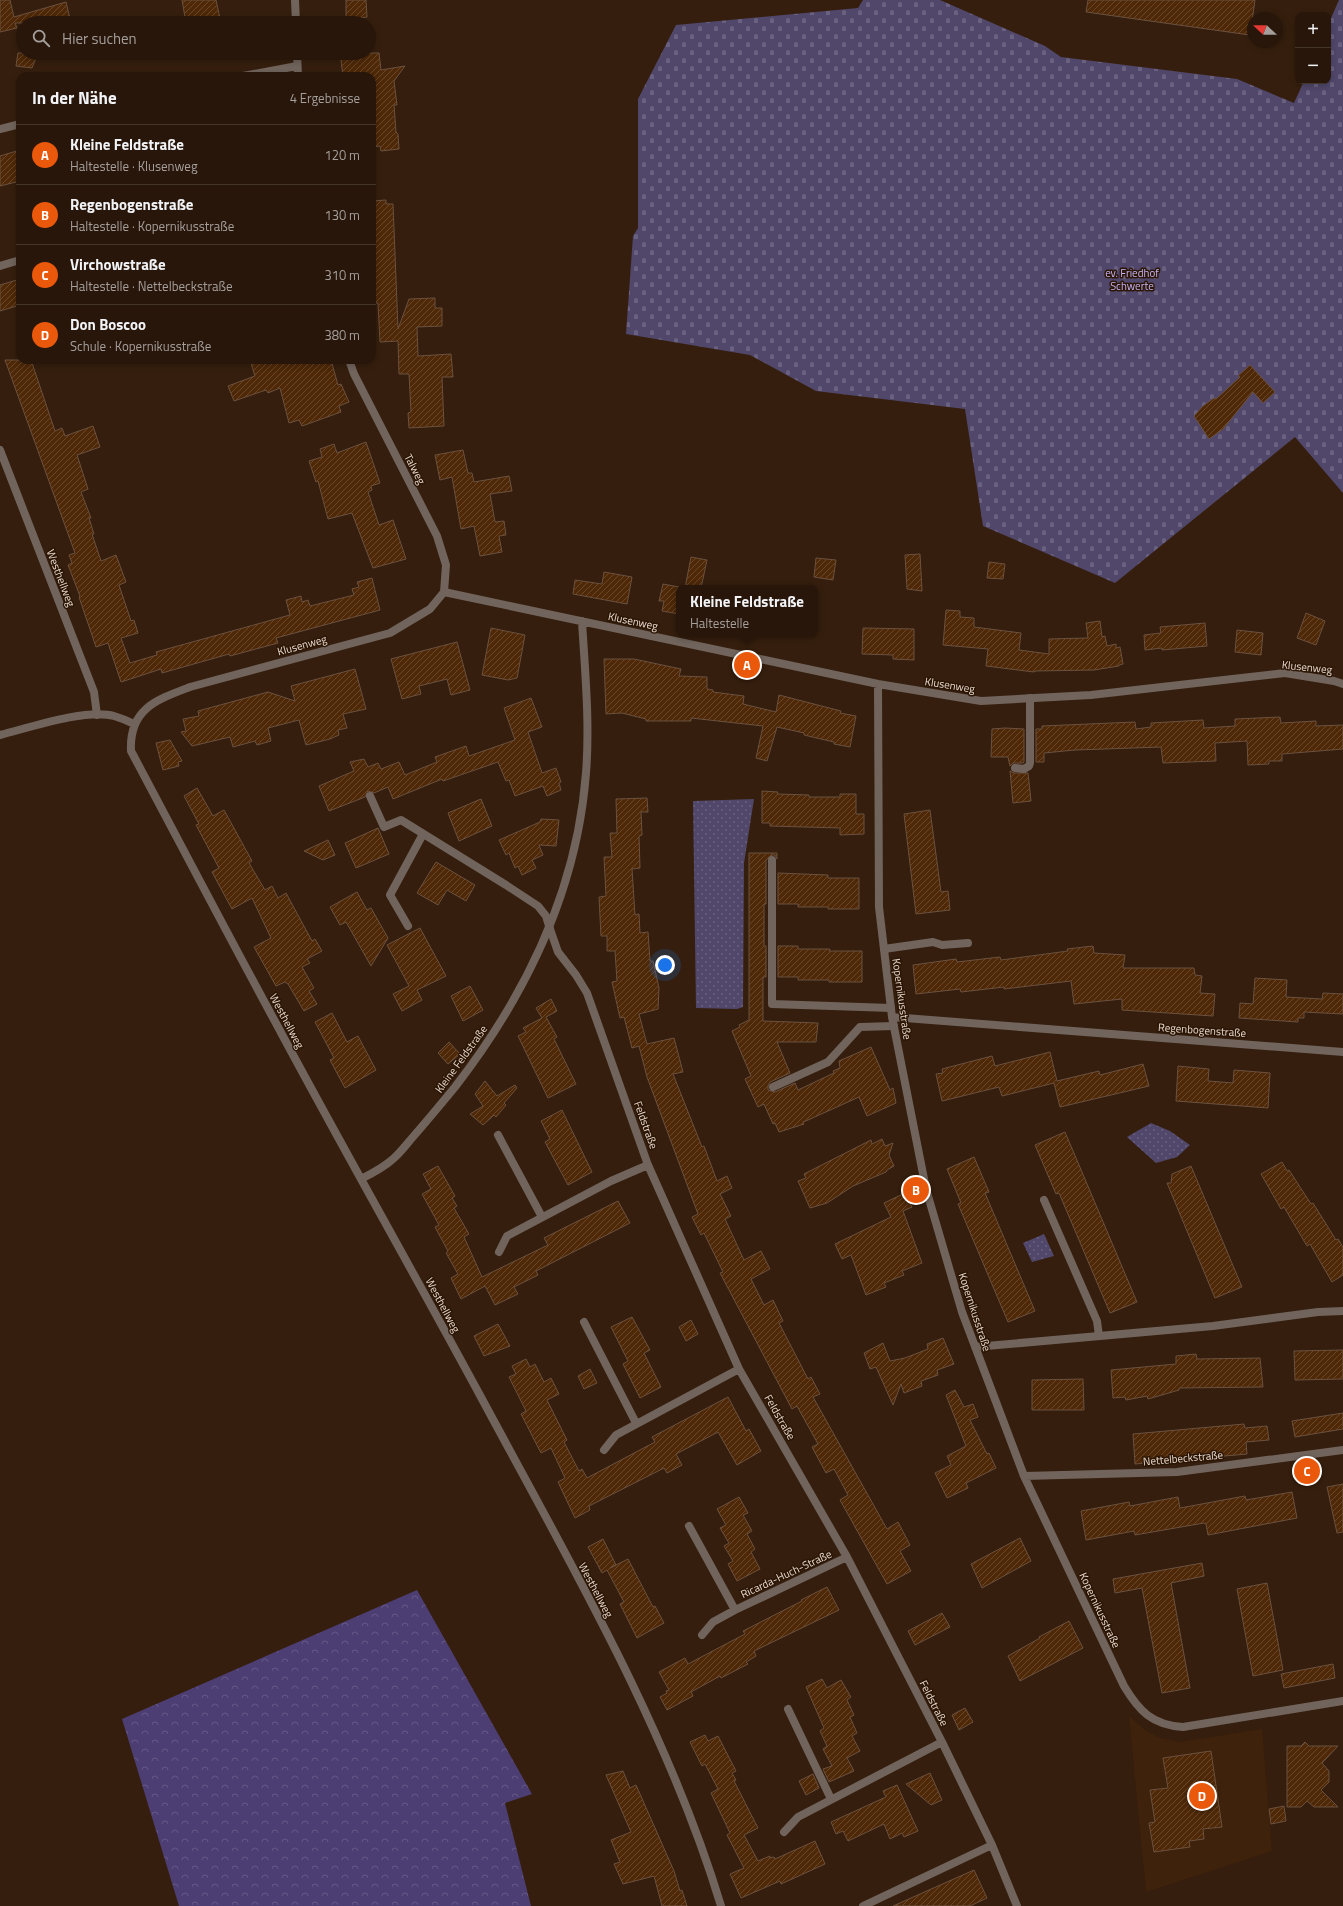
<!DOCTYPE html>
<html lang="de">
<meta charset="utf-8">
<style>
body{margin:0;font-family:"Titillium Web",sans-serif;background:#301f13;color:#f1f3f6}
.controls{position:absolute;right:12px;top:12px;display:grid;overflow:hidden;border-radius:8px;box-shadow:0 2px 6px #0003}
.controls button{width:36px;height:36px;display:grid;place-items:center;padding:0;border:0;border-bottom:1px solid #44352b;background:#28160a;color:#f1f3f6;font:20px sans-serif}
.compass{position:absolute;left:1247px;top:12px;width:36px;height:36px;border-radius:50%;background:#28160a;box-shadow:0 2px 6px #0003;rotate:292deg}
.you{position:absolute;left:665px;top:965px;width:14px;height:14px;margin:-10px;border:3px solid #fff;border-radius:50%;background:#1a73e8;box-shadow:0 0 0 6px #1a73e833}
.badge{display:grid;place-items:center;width:26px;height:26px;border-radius:50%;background:#ea580c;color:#fff;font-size:13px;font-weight:700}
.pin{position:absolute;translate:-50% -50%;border:2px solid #fff;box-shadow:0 1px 4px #0006}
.popup{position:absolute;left:676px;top:585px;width:142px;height:52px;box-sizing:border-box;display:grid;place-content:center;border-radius:8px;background:#28160a;filter:drop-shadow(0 1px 3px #0005);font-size:13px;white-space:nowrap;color:#a59f9c}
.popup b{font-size:15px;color:#f1f3f6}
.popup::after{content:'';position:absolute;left:50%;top:100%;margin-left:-8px;border:8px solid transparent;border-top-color:#28160a}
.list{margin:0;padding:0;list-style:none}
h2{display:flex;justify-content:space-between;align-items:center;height:52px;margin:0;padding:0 16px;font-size:17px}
h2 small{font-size:13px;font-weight:400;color:#a59f9c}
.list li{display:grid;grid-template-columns:26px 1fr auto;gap:12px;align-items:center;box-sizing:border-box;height:60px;padding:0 16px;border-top:1px solid #44352b}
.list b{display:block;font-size:15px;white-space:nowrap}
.list p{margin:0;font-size:13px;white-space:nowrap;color:#a59f9c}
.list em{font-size:13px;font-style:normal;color:#a59f9c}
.icon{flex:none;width:22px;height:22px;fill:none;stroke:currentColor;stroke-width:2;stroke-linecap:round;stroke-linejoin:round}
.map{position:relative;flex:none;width:1343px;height:1906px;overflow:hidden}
.search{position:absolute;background:#28160a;box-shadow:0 2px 6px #0003;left:16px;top:16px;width:360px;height:44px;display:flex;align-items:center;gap:10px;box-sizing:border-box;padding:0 14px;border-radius:22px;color:#a59f9c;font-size:15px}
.panel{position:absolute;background:#28160a;box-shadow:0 2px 6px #0003;left:16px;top:72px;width:360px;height:292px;border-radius:12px}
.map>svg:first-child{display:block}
.built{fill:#3e220b}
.forest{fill:url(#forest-crowns)}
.cemetery{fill:url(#cemetery-stones)}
.park{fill:url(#park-dots)}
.building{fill:url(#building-hatch);stroke:#6b513f}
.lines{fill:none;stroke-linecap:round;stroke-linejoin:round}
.service{stroke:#70645c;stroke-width:8}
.minor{stroke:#70645c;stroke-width:8}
.labels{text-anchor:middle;stroke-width:3;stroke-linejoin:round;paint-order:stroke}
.park-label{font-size:11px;fill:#c6b7fa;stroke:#2b1504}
.street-label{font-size:11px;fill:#eadacf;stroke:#2b1504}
</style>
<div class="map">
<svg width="1343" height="1906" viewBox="0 0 1343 1906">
<defs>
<pattern id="forest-crowns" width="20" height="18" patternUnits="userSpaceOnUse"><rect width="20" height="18" fill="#4c3d73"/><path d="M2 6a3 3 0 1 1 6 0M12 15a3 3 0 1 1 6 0" fill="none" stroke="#665886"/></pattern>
<pattern id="cemetery-stones" width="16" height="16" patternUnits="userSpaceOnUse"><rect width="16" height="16" fill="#50476b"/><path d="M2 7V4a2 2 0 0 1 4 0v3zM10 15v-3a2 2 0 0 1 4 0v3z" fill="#69617f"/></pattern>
<pattern id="park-dots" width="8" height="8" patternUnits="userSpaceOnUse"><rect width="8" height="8" fill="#50476b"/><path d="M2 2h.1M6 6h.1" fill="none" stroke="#69617f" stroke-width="1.8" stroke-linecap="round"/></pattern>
<pattern id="building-hatch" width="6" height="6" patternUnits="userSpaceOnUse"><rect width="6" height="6" fill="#4e2807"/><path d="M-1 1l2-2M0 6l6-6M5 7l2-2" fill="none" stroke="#68472a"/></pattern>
</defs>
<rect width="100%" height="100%" fill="#351e0d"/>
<path class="built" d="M1129 1716 1146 1731 1160 1738 1180 1742 1262 1729 1272 1851 1146 1892Z"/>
<path class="forest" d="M417 1590 532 1794 505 1803 531 1906H179L122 1719Z"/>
<path class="cemetery" d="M863 0H940L1045 46 1061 57 1237 79 1294 103 1304 81H1328V25L1339 0H1343V493L1295 437 1115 583 983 526 965 409 816 391 750 355 626 334 633 236 638 228V99L676 25 858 8Z"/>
<path class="park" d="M754 799 744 863 743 1007 737 1009 696 1008 693 801Z
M1151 1123 1170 1131 1190 1145 1177 1157 1156 1163 1127 1137Z
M1044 1234 1054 1256 1032 1262 1023 1243Z"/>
<path class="building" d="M0 0H10L14 17 66 2 71 23H15L17 28 0 32Z
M182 0H216L221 23H186Z
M346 0H366L367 17 346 20Z
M1088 0H1255L1250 35 1086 12Z
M18 53H38L32 68 16 66Z
M340 53H379L381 70 405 66 394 81 397 105H394L396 132 398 134 399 149 381 151 380 146 372 147V76H343Z
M20 150V181L0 186V156Z
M386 200V204H393L398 329 409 299 435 298V308H442V326L417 327 418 356 451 354 453 377H442L444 426 409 428 408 413 411 412 409 374H399L398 341 380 342 378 303H372V201Z
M20 279V305L0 311V285Z
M5 360H31L55 431 62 428 65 436 93 426 100 447 77 455 88 489 81 492 91 518H89L94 534H92L101 561 116 555 126 582 119 585 131 621 134 620 138 633 121 638 130 663 157 655 156 652 290 615 286 600 301 596 302 602 308 600 310 606 354 595 352 589 359 587 357 582 372 578 380 610 276 638 278 643 230 656 229 654 162 673 161 669 121 682 108 643 96 647 79 597 80 596 68 565 72 563 69 555 75 553Z
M250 360H331L338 385 341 384 349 402 339 406 341 412 302 426 299 420 289 423 280 388 268 393 266 390 234 401 228 386 255 376Z
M1250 365 1275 392 1263 403 1253 392 1223 429 1209 439 1194 416 1203 406 1214 398 1216 399 1240 377 1238 376Z
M366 442 380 483 371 486 372 490 368 492 379 525 393 520 406 559 373 568 352 513 328 519 318 481 316 482 309 461 322 457 320 449 334 444 337 453Z
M463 450 468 473H472L474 482 509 476 512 491 490 494 495 522 504 521 506 535 499 536 502 552 480 556 474 526 461 529 452 477 440 480 435 455Z
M920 554 922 591 907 589 905 555Z
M691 557 707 560 701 588H685Z
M816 558 836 560 833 580 814 577Z
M989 562 1005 564 1003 579 987 578Z
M604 572 632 577 627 604 573 594 575 580 602 584Z
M663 584 679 587V614L662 611 664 601H659Z
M946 610 960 611V617L974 618V627L1021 633 1019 650 1049 654V639L1088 638 1086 623 1100 621 1102 637 1105 636 1107 646 1116 644V648L1120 647 1123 664 1119 665V666L1094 670 1035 671 1034 672 986 666 988 649 943 645Z
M1306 613 1325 621 1316 645 1297 638Z
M1205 623 1207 646 1162 650V648L1145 650 1144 635 1161 633 1160 627Z
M491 628 525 635 517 678 508 680 482 675Z
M863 628 914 629V660L893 659V655L862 654Z
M1237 630 1263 633 1261 655 1235 652Z
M457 642 470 690 451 695 447 679 419 686 421 694 402 699 391 659Z
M604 659H634L681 669 679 676 707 677V689L713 690V692L744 696 743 704 776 712 779 695 841 711 840 713 856 716 850 747 834 744V742L804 735V733L777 727 767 761 756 758 763 726 691 718V721H646V719L622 713 606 714Z
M355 669 366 709 343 714 347 728 338 730 339 735 330 739 306 745 299 720 268 728 271 741 257 745 255 741 233 747 230 737 192 746 181 732 186 731 183 719 199 716 198 711 268 692 295 701 291 686Z
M531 698 542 727 528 732 542 773 556 768 561 782 559 783 561 790 547 796 543 786 515 796 509 780 506 781 498 762 443 781 442 779 393 799 388 787 374 793 368 791 365 797 329 811 319 786 354 771 350 762 364 759 368 767 378 763 381 769 399 762 405 775 437 762 435 757 466 746 469 756 515 740 504 708Z
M1280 717 1281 723 1316 721V726L1343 725V749L1282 754V761H1269V764L1248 765 1247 741 1215 743 1216 761 1163 763 1161 747 1075 750 1044 753V762H1036V729H1042V726L1135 722 1136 729 1151 727V723L1203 720 1204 728 1235 726V719Z
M1005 728 1024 729V762L1023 763H1013L1010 766 1008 757H991L992 729Z
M170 740 182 761 178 762 179 766 163 770 156 743Z
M1010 771 1014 773H1028L1031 801 1013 803Z
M197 788 213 816 224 810 252 861 249 863 265 890 272 886 278 898 286 893 312 941 315 939 322 951 307 959 310 963 302 967 314 988 309 991 317 1004 304 1011 288 984 285 982 276 986 254 947 271 938 252 898 232 909 212 872 219 868 196 825 199 824 184 796Z
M762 791 778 792 777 794 809 795V797H840V794H856V814H864V834L840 835V828L770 826V823H762Z
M647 798 648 812H641L642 835 639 836 640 868 632 869 635 915 639 914 640 933 648 932 650 961H653L659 988 658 1009 639 1014 647 1044 674 1038 683 1072 673 1074 702 1147 704 1146 717 1181 727 1176 732 1188 720 1194 731 1216 725 1219 744 1260 761 1251 770 1269 751 1279 764 1305 773 1300 783 1321 779 1323 808 1379 811 1377 820 1394 813 1397 887 1529 898 1522 910 1545 900 1551 911 1571 887 1584 840 1500 848 1495 834 1469 826 1473 812 1447 818 1444 797 1406 792 1409 720 1273 723 1272 704 1233 701 1235 692 1217 698 1214 647 1077 639 1046 632 1048 624 1017 620 1018 612 982 617 981 615 951H607V936H601L599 897 606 896 604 857H612L610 833H617L616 799Z
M481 799 492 826 459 841 448 813Z
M930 810 941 892 948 891 950 910 916 914 904 814Z
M541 819 559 820 556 846 539 845 543 855 532 860 536 868 522 875 518 866 515 868 509 853 506 855 499 840 540 822Z
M378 828 389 854 356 868 345 843Z
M328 840 335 855 323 860 304 851Z
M749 853H777V859L775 855H772L766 860V904H764V946H766V977H763V1021L818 1023 816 1042H777L790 1073 770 1082 768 1086V1090L775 1092 795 1083 798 1090 834 1073 833 1071 840 1068 839 1061 871 1047 890 1090 893 1088 896 1103 867 1116 859 1097 808 1120 803 1122 804 1124 779 1132 775 1123 773 1124 764 1104 758 1107 745 1079 751 1076 732 1031 740 1027 739 1025 749 1020Z
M436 862 475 885 466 901 447 890 438 905 417 893Z
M778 873 828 875V878H859V909H828V907H798V904H778Z
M357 892 367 910 371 908 388 938 371 966 346 922 340 925 330 907Z
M420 928 446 976 417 990 422 1000 402 1011 393 994 409 986 387 945Z
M778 946H798V949H830L829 951H862V982H829V980H798V977H778Z
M1093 946 1094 953 1125 955 1123 968H1194L1195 975 1202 976 1200 993 1215 994 1213 1016 1122 1010V999L1074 1004 1071 981 1004 989V987L961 992 960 989 916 994 913 965 956 959 957 962 1000 957 1001 960 1068 951 1067 949Z
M1255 978 1287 980 1286 997 1322 999 1323 993 1343 994V1014L1304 1012V1018H1298V1022L1239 1018 1240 1003 1253 1004Z
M470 986 483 1010 463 1021 451 996Z
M551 999 557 1011 546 1017 557 1037 554 1039 576 1084 548 1098 518 1036 526 1032 523 1028 542 1018 536 1008Z
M332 1013 347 1042 358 1036 376 1070 345 1088 330 1060 334 1058 315 1022Z
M449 1042 460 1054 448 1064 438 1053Z
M1050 1052 1057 1081 1099 1071 1100 1075 1143 1064 1149 1086 1060 1107 1054 1083 1002 1096 999 1087 942 1101 936 1074 943 1073 942 1069 992 1056 995 1066Z
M1178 1066 1209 1069 1208 1081 1233 1083 1234 1070 1270 1073 1268 1108 1176 1101Z
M485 1081 497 1096 515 1085 517 1088 504 1103 506 1105 496 1117 494 1115 483 1125 470 1114 483 1106 475 1094Z
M562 1110 592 1172 568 1185 545 1142 550 1139 541 1121Z
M1065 1132 1137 1302 1110 1313 1059 1193 1056 1194 1035 1145Z
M882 1139 885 1146 893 1143 889 1155 894 1166 887 1170 886 1172 853 1186 827 1203 810 1208 798 1181 806 1178 804 1174 871 1140 872 1144Z
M974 1157 989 1192 985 1193 1035 1311 1008 1322 958 1204 961 1203 947 1169Z
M1282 1162 1287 1171 1289 1170 1311 1204 1313 1203 1336 1240 1338 1239 1343 1247V1275L1332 1282 1310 1244 1307 1246 1284 1207 1281 1209 1261 1174Z
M438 1166 455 1196 452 1198 457 1206 454 1208 469 1234 464 1237 482 1277 548 1245 544 1238 618 1201 630 1223 536 1271 538 1275 514 1287 518 1294 495 1305 485 1286 461 1299 451 1278 458 1274 446 1253 448 1251 435 1227 439 1225 422 1194 431 1189 423 1174Z
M1191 1166 1242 1287 1215 1298 1167 1183H1171L1172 1174Z
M905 1193 912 1207 903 1211 922 1263 902 1271 904 1275 884 1283 886 1287 866 1295 851 1255 842 1259 835 1244 891 1217 884 1203Z
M632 1317 650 1350 644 1353 661 1387 640 1398 623 1364 628 1361 611 1327Z
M691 1320 698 1334 686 1341 679 1327Z
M498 1324 510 1346 484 1356 474 1336Z
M943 1338 954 1364 937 1370 938 1375 921 1381 922 1386 904 1393 901 1384 893 1405 876 1367 870 1369 864 1353 883 1343 890 1361 905 1358 928 1349 927 1344Z
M1343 1350V1379L1295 1380 1294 1351Z
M1196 1354 1197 1359 1260 1358 1263 1387 1179 1388V1390L1148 1399 1147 1396 1126 1400 1125 1397 1113 1398 1111 1370 1176 1364V1356Z
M526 1359 530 1367 535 1364 544 1382 551 1378 559 1394 547 1400 567 1440 564 1442 579 1471 582 1469 587 1478 655 1442 652 1437 728 1397 746 1431 749 1429 761 1451 737 1465 718 1432 676 1454 682 1465 667 1473 664 1468 589 1506 590 1510 575 1518 558 1482 565 1478 551 1448 541 1453 521 1414 526 1411 509 1377 516 1374 512 1366Z
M590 1369 597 1383 584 1389 578 1376Z
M1083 1379 1084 1410H1032V1380Z
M955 1390 964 1407 973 1404 978 1417 970 1420 987 1454 989 1453 996 1468 966 1483 968 1488 947 1498 935 1473 951 1465 947 1456 966 1446 946 1395Z
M1343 1413V1429L1295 1437 1292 1421Z
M1244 1424 1245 1428 1267 1426 1269 1440 1246 1442 1247 1454 1135 1464 1133 1434Z
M1343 1484V1532L1337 1533 1327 1487Z
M1292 1492 1297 1518 1208 1535 1206 1524 1204 1523 1135 1535 1134 1531 1086 1540 1081 1511 1129 1502 1130 1506 1178 1497 1180 1508 1245 1496 1246 1500Z
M739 1497 748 1513 743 1515 752 1531 747 1534 755 1549 751 1552 760 1569 737 1581 728 1564 733 1561 724 1546 729 1543 720 1528 726 1525 717 1509Z
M1020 1538 1031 1561 982 1588 971 1564Z
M603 1539 616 1565 610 1568 628 1559 653 1607 655 1606 664 1623 637 1638 620 1604 624 1602 607 1570 602 1573 588 1547Z
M1202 1563 1204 1576 1171 1583 1190 1688 1162 1693 1142 1588 1115 1593 1113 1579Z
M1267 1583 1283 1670 1253 1676 1237 1589Z
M827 1587 839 1610 754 1651 756 1656 746 1662 748 1664 721 1678 720 1676 691 1692 693 1696 667 1710 660 1697 667 1693 666 1691 669 1690 659 1672 685 1658 688 1664 745 1634 743 1631 802 1601 801 1600Z
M942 1613 950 1627 915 1645 908 1631Z
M1069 1621 1083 1648 1020 1681 1008 1656 1040 1638 1039 1637Z
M1333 1664 1335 1678 1284 1688 1281 1674Z
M822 1679 827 1688 841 1680 851 1697 847 1700 854 1715 850 1717 857 1733 852 1736 860 1751 847 1758 854 1771 829 1782 823 1769 832 1766 823 1749 827 1746 820 1731 824 1728 806 1687Z
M965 1708 973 1722 959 1730 952 1715Z
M705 1735 708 1741 718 1736 736 1771 732 1773 736 1780 734 1781 758 1828 744 1835 758 1861 770 1856V1858L774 1857 775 1859 815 1841 825 1864 781 1884 780 1881 741 1898 730 1874 744 1868 727 1835 730 1833 711 1793 718 1789 705 1764 702 1766 690 1742Z
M1305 1742 1309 1746H1338L1322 1763 1329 1771V1782L1321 1790 1338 1807H1314L1307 1801 1301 1807H1287V1746H1301Z
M1211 1751 1222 1827 1203 1829 1204 1839 1189 1841 1190 1847 1154 1852 1149 1823 1155 1822 1150 1790 1168 1788 1163 1758Z
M623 1771 630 1788 636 1785 674 1871 680 1891 682 1890 687 1906H662L654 1876 623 1884 614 1864 620 1862 611 1840 631 1832 606 1775Z
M930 1773 942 1800 931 1805 906 1784Z
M813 1774 819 1788 806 1795 799 1781Z
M897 1785 918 1831 904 1837 902 1833 890 1839 884 1824 848 1841 843 1831 836 1834 831 1822 886 1797 883 1791Z
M1284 1806 1286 1821 1271 1824 1269 1809Z
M974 1870 987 1898 970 1906H893Z"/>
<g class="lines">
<path class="service" d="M1015 768 1024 769 1029 766 1030 763V698
M370 796 384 827 401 820 506 885 538 906 546 916 550 929
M772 860V1004L891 1008
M408 926 390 895 423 834
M884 949 933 942 942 945 968 943
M773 1087 828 1062 860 1027 894 1026
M1044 1200 1097 1321 1099 1336"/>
<path class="minor" d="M295 0 296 23
M297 53 298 76
M243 76 297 66
M0 129 20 124
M0 266 20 260
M349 360 354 374 437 536 446 565 444 592
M0 450 94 692 97 715
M444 592 430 609 390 633 190 687C156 700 129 709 131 751 180 843 228 935 278 1027 345 1152 415 1275 482 1399 569 1561 668 1730 721 1906
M444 592 878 684 981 701 1091 695 1285 673 1334 681 1343 684
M878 684 879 907 892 1017 926 1189 962 1312 1024 1476 1124 1686C1139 1711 1152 1725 1183 1727L1343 1701
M0 735C28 728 87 708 114 716 121 718 128 721 134 724
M550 929 558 952 576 975 587 993 648 1165 739 1369 847 1557 942 1742 992 1845 1017 1906
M892 1017 1343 1052
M498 1135 542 1217
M361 1179C373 1173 383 1168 393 1159 400 1153 406 1145 412 1138 427 1121 441 1104 455 1087 527 994 577 891 586 773 590 722 585 672 582 621
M499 1252 507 1236 611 1181 648 1165
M584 1322 636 1423
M975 1347 1213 1326 1318 1312 1343 1311
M604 1450 616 1435 739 1369
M1024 1476 1177 1472 1343 1450
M689 1526 735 1610
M702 1635 713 1622 735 1610 847 1557
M788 1709 831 1799
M784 1832 798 1817 942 1742
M863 1906 992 1845"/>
</g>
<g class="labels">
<g class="park-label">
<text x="1132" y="277">ev. Friedhof<tspan x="1132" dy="13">Schwerte</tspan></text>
</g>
<g class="street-label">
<text transform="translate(415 469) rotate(63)" y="4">Talweg</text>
<text transform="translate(61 578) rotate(69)" y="4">Westhellweg</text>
<text transform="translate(633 621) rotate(12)" y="4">Klusenweg</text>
<text transform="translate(302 645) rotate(-15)" y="4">Klusenweg</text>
<text transform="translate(1307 667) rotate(6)" y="4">Klusenweg</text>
<text transform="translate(950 685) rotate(9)" y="4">Klusenweg</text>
<text transform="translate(902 999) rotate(82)" y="4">Kopernikusstraße</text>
<text transform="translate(287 1021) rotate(62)" y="4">Westhellweg</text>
<text transform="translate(1202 1030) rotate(4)" y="4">Regenbogenstraße</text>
<text transform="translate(461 1059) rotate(-54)" y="4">Kleine Feldstraße</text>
<text transform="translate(646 1125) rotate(70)" y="4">Feldstraße</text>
<text transform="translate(443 1305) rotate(62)" y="4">Westhellweg</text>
<text transform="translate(975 1312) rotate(72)" y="4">Kopernikusstraße</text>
<text transform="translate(780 1417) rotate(60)" y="4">Feldstraße</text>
<text transform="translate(1183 1458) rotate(-5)" y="4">Nettelbeckstraße</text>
<text transform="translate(786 1574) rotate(-25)" y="4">Ricarda-Huch-Straße</text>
<text transform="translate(596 1590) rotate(62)" y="4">Westhellweg</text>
<text transform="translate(1100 1610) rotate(65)" y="4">Kopernikusstraße</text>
<text transform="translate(934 1703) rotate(63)" y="4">Feldstraße</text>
</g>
</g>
</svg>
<div class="controls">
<button>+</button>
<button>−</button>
</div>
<svg class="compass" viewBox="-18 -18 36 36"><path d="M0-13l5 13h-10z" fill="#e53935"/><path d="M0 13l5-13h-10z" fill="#a59f9c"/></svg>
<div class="you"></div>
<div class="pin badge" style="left:747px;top:665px">A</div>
<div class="popup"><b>Kleine Feldstraße</b>Haltestelle</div>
<div class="pin badge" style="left:916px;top:1190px">B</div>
<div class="pin badge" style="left:1307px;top:1471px">C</div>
<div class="pin badge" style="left:1202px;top:1796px">D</div>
<div class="search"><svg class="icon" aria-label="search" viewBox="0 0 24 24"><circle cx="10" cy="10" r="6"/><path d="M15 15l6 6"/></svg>Hier suchen</div>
<section class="panel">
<h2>In der Nähe<small>4 Ergebnisse</small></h2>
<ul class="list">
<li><span class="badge">A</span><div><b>Kleine Feldstraße</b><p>Haltestelle · Klusenweg</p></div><em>120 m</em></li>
<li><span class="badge">B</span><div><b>Regenbogenstraße</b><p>Haltestelle · Kopernikusstraße</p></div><em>130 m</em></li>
<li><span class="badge">C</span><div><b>Virchowstraße</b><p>Haltestelle · Nettelbeckstraße</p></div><em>310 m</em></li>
<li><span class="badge">D</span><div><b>Don Boscoo</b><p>Schule · Kopernikusstraße</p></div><em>380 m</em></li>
</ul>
</section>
</div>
